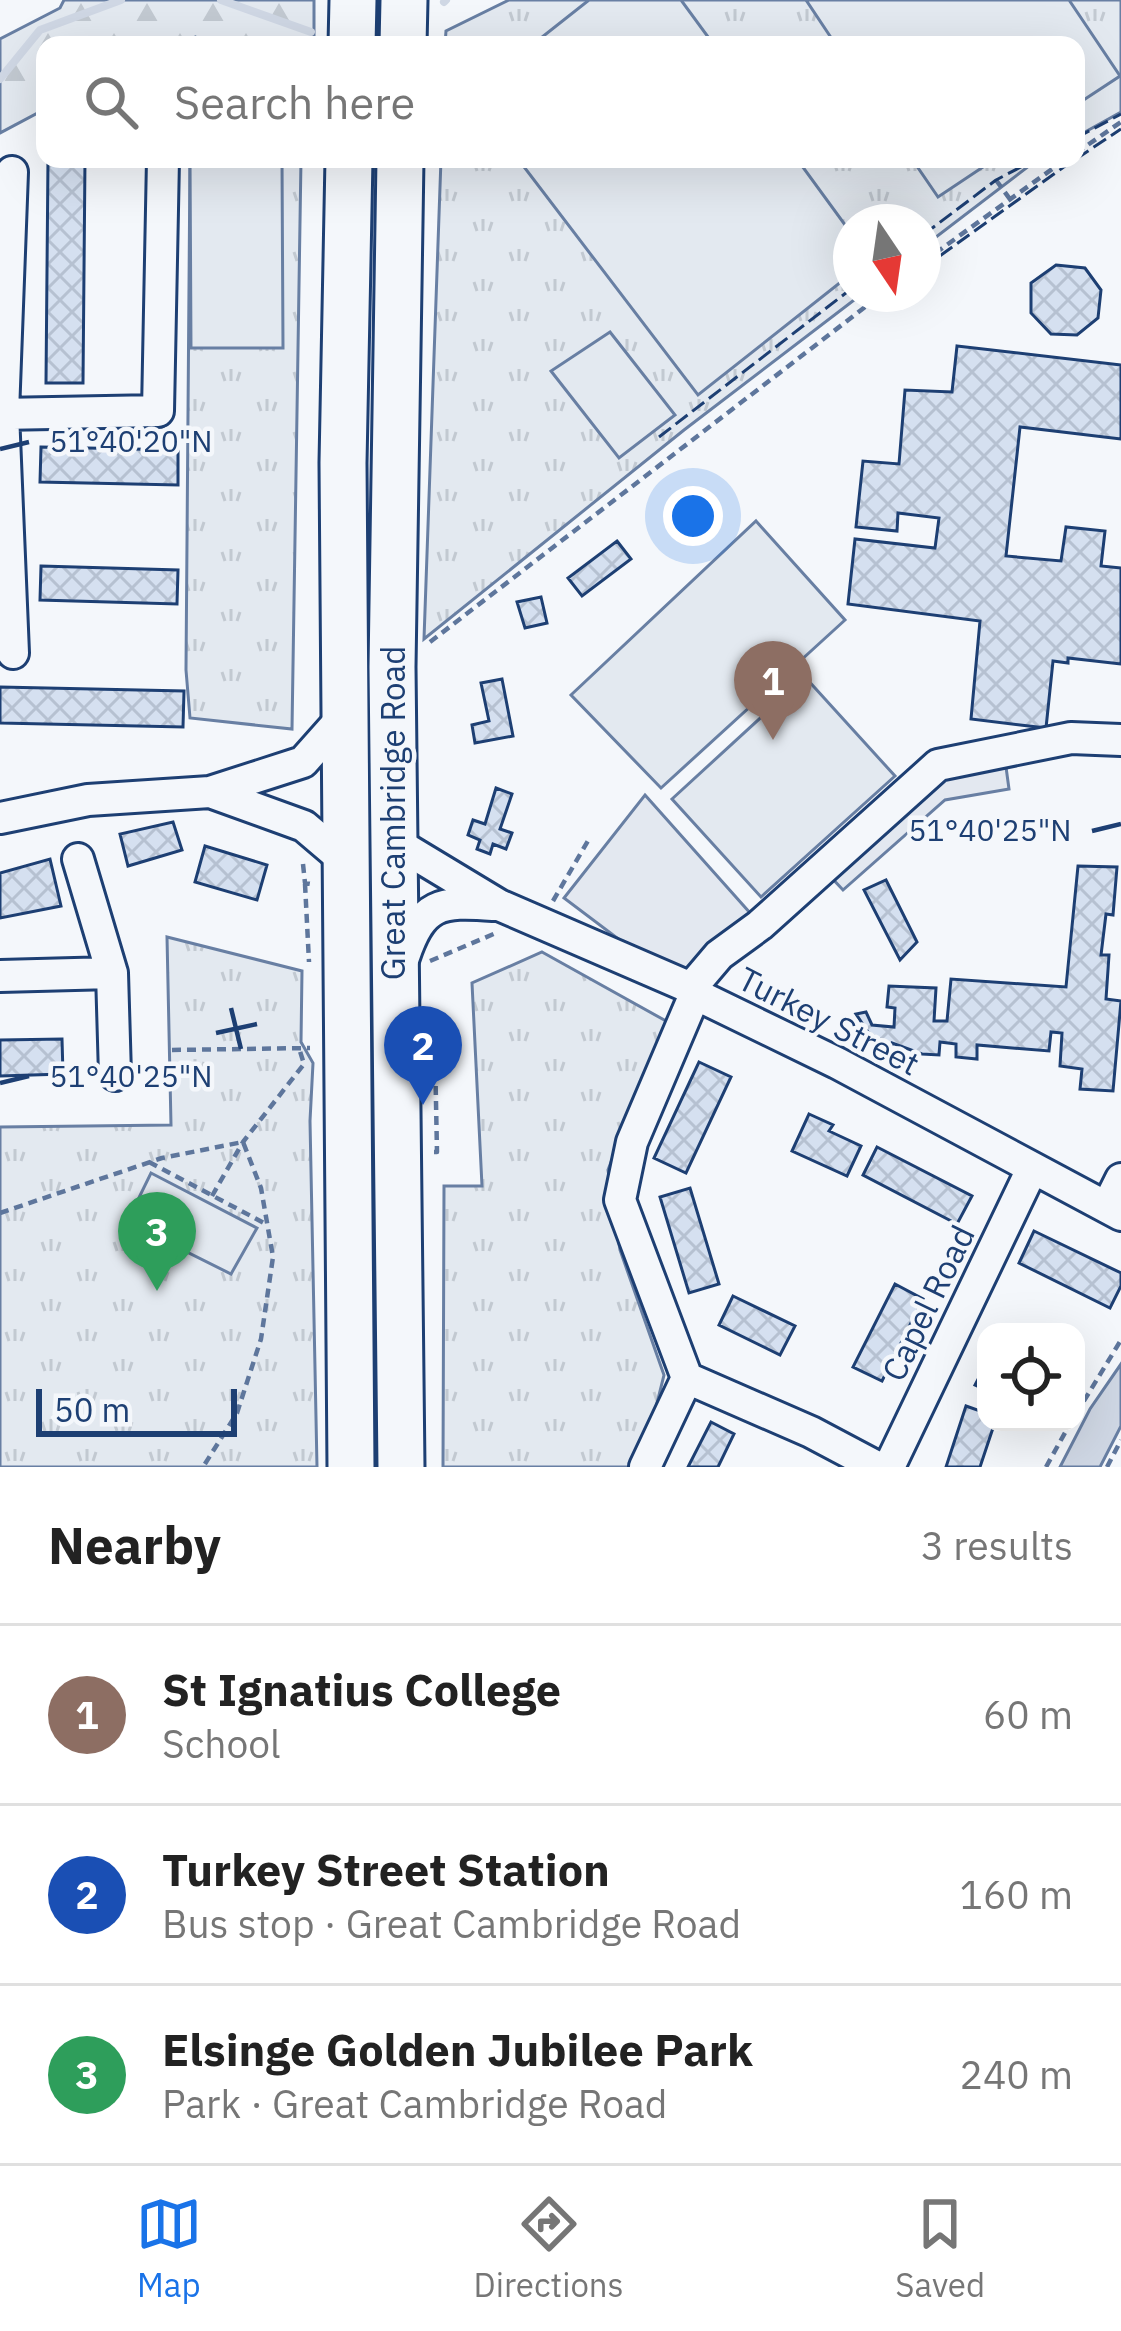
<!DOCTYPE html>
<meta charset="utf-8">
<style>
body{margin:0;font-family:"IBM Plex Sans",sans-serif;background:#f2f2f2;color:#222}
.controls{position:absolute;right:36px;bottom:36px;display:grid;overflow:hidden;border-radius:24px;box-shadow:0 12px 48px #0002}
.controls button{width:108px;height:108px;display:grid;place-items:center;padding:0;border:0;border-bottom:3px solid #e0e0e0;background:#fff;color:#222;font:60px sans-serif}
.compass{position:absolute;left:833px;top:204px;width:108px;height:108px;border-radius:50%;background:#fff;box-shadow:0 12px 48px #0002;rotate:167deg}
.scale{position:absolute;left:36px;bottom:30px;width:201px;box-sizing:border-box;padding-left:12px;border:6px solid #1d3f73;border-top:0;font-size:33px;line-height:42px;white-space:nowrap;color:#1d3f73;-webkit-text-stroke:9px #f4f7fb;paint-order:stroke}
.you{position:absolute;left:693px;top:516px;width:42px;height:42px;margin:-30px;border:9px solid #fff;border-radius:50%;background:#1a73e8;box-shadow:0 0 0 18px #1a73e833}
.badge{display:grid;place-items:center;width:78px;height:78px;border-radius:50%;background:#1a73e8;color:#fff;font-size:39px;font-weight:700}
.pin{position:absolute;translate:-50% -99px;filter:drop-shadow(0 3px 6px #0008)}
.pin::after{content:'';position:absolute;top:63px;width:42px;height:36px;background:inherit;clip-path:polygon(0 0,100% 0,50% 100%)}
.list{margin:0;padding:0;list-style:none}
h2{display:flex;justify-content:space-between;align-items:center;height:156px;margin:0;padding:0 48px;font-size:51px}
h2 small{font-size:39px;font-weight:400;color:#767676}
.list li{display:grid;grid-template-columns:78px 1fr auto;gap:36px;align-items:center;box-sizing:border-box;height:180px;padding:0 48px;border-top:3px solid #e0e0e0}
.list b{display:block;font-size:45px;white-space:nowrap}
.list p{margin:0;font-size:39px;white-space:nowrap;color:#767676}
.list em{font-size:39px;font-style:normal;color:#767676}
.icon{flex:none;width:66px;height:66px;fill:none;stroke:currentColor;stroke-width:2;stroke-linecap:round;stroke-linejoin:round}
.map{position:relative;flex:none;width:1121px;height:1467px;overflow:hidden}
.search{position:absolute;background:#fff;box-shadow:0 12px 48px #0002;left:36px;right:36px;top:36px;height:132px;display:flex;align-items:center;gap:30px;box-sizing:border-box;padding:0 42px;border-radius:24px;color:#767676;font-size:45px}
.sheet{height:696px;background:#fff}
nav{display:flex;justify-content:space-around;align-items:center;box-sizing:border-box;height:168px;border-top:3px solid #e0e0e0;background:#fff;font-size:33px;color:#767676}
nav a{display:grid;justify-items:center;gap:6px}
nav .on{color:#1a73e8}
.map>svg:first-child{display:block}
.grass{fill:url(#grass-tufts);stroke:#687fa3;stroke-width:3}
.forest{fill:url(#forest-firs);stroke:#687fa3;stroke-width:3}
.pitch{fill:#e3e9f0;stroke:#687fa3;stroke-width:3}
.parking{fill:#e3e8f0;stroke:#687fa3;stroke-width:3}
.water{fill:#cfd7e4;stroke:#687fa3;stroke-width:3}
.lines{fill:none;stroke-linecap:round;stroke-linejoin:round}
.stream{stroke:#cfd7e4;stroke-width:8}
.building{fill:url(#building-cross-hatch);stroke:#1d3f73;stroke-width:3}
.minor-casing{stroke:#1d3f73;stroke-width:36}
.highway-casing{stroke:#1d3f73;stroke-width:51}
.path{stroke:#5e769c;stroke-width:4.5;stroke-dasharray:9 6;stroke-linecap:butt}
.minor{stroke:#f4f7fb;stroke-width:30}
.highway{stroke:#f4f7fb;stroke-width:45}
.fence{stroke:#1d3f73;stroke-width:3;stroke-dasharray:15 6;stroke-linecap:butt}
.ticks{fill:none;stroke:#1d3f73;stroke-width:4.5}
.labels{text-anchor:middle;stroke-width:9;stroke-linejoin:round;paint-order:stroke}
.street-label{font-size:33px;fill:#1d3f73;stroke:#f4f7fb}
.ticks-label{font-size:30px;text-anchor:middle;fill:#1d3f73;stroke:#f4f7fb;stroke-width:9;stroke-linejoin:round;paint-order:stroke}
</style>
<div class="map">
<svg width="1121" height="1467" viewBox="0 0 1121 1467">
<defs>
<pattern id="grass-tufts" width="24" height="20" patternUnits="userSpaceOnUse" patternTransform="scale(3)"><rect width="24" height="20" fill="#e3e9f0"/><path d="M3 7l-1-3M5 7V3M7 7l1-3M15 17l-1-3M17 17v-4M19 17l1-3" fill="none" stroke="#c2c9d1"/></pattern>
<pattern id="forest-firs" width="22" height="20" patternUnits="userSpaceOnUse" patternTransform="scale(3)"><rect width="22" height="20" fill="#e3e9f0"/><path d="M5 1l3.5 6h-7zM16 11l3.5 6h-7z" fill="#c2c9d1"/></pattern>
<pattern id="building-cross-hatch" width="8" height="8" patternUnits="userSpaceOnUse" patternTransform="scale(3)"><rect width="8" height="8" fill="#d5e0f0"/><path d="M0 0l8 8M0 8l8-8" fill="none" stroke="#b6c1d1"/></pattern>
</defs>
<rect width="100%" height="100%" fill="#f4f7fb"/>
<path class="grass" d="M509 0H1121V112L1076 137V45H445L446 31Z
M190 159H301L292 729 190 718 186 670Z
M441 159H1038L923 247V222H851V294H862L684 430 424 639Z
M167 937 302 971 301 1042 313 1063 310 1121 317 1467H0V1127L171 1125Z
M542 952 666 1021 608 1170 620 1250 664 1375 653 1419 629 1467H443L444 1186H482L472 983Z"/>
<path class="forest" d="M64 0H314V45H45V109L0 133V39L60 8Z"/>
<path class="pitch" d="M589 0H681L714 45H532Z
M806 0H1069L1120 76 1076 105V45H836Z
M190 159H282L283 348H191Z
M518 159H797L851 233V274L698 395Z
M912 159H995L938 197Z
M610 332 675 415 619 458 551 371Z
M756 521 845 620 661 788 571 695Z
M805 677 895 776 761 897 672 799Z
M151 1173 257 1228 231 1274 127 1222Z"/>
<path class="parking" d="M1006 767 1009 789 945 800 843 890 830 876 931 786 949 776Z
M645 795 759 923 683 971 625 944 564 898Z"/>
<path class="water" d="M1121 1364V1426L1100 1467H1060L1090 1409Z"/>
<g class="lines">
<path class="stream" d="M221 0 311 32
M444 2 446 0
M0 79 40 30 121 0"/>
</g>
<path class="building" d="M48 159H85L83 383H46Z
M1056 265 1085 268 1101 290 1098 318 1077 335 1051 334 1031 313V283Z
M957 346 1121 365V439L1020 427 1006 556 1061 561 1066 527 1105 531 1101 566 1121 568V664L1068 658V663L1053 661 1046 728 971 719 980 621 848 604 855 539 935 548 939 518 898 513 897 531 856 527 863 461 899 464 905 390 952 392Z
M41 447 178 450V485L40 482Z
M617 541 631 559 582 596 568 578Z
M41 566 178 570 177 604 40 600Z
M541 597 547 623 525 628 517 602Z
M502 679 513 736 475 743 472 725 489 721 481 683Z
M0 687 184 691 183 727 0 723Z
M496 788 512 794 500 829 512 833 506 849 493 844 490 854 477 849 480 840 468 835 473 820 485 824Z
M173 822 182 850 128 866 120 834Z
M205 846 267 865 257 900 195 882Z
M50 859 61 906 0 918V873Z
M1078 866 1117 867 1113 915 1106 914 1101 955H1109L1106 999 1121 1001 1113 1091 1080 1089 1082 1069 1060 1066 1062 1033 1051 1032 1049 1051 977 1045V1059L956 1057V1044L940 1042 939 1055 922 1054 892 1043 891 1046 868 1032 856 1014 866 1012 872 1025 894 1027 895 1008 887 1007 889 986 936 988 934 1021H947L951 979 1066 987Z
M886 880 917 942 900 960 864 890Z
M62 1039 63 1074 0 1076V1040Z
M699 1062 731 1077 686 1173 654 1158Z
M809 1114 833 1125 829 1131 861 1146 847 1176 792 1151Z
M877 1147 972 1196 957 1224 863 1175Z
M690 1188 719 1284 689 1293 660 1197Z
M1034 1231 1121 1273V1286L1110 1308 1019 1263Z
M895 1284 923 1299 882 1381 853 1367Z
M733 1296 795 1326 780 1355 719 1325Z
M986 1364V1390L975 1385Z
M966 1406 986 1413V1422H995L980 1467H946Z
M711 1422 734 1434 718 1467H688Z"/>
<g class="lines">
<g class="minor-casing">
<path id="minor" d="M12 172 3 413 13 653
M0 414 158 411 163 159
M210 792 304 826 344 860
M0 818 88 800 210 792 303 762 343 717
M393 841 499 905 691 988 695 994 837 1063 1121 1215
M78 859 112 973 115 1075
M404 957C422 903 440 901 493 905
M0 976 112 973
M691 988 719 955 760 925 938 765 1071 738 1121 740
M695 994 632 1142 620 1200 687 1378 811 1432 877 1467
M1107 1207 1121 1179
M645 1467 687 1378
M889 1467 1032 1169"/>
</g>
<g class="highway-casing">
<path id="highway" d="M352 45 353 0
M403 45 404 0
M349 159 343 463 351 1467
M400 159 392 667 401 1467"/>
</g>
<path class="path" d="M174 45 198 37 218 45
M1076 153 1121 122
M996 180 1012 202
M923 262 1066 159
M430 642 882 294
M303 864 305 883 311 884
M305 884 309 962
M553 901 589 839
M430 961 496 933
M172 1050 310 1048
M434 1152H437L435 1053
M149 1162 266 1224
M212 1196 243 1142 304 1064 299 1048
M0 1213 162 1158 243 1142 261 1188 273 1257 261 1339 237 1413 203 1467
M1076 1414 1121 1340
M1046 1467 1071 1422
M1107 1467 1121 1440"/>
<use href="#minor" class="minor"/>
<use href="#highway" class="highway"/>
<path class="fence" d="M1076 138 1121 114
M1076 159 1121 129
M923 235 996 180 1036 159
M923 268 1075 159
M659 437 851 289"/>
</g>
<path class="ticks" d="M0 449 29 442M1092 831 1121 824M231 1008 241 1049M216 1033 257 1024M0 1083 29 1076"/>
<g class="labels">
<g class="street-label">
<text transform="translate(393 813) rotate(-90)" y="12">Great Cambridge Road</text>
<text transform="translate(829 1021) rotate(27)" y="12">Turkey Street</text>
<text transform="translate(928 1303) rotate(-64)" y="12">Capel Road</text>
</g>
</g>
<g class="ticks-label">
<text x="131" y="452">51°40'20"N</text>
<text x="990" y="841">51°40'25"N</text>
<text x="131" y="1087">51°40'25"N</text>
</g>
</svg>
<div class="controls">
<button><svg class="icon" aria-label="locate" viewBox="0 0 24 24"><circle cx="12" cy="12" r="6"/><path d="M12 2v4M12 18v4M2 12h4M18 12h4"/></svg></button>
</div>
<svg class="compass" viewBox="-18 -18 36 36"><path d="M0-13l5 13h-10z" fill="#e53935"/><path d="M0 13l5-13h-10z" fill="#767676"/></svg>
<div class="scale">50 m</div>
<div class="you"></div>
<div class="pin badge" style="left:773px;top:740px;background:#8d6e63">1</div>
<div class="pin badge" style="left:423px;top:1105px;background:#1a4fb4">2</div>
<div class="pin badge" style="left:157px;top:1291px;background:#2e9e5b">3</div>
<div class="search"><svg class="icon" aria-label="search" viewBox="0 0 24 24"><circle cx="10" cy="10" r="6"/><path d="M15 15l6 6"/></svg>Search here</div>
</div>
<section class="sheet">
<h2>Nearby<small>3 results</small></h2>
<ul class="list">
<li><span class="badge" style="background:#8d6e63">1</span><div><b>St Ignatius College</b><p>School</p></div><em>60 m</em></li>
<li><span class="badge" style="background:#1a4fb4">2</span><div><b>Turkey Street Station</b><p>Bus stop · Great Cambridge Road</p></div><em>160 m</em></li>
<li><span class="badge" style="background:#2e9e5b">3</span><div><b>Elsinge Golden Jubilee Park</b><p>Park · Great Cambridge Road</p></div><em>240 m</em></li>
</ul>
</section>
<nav>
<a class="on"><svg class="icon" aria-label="map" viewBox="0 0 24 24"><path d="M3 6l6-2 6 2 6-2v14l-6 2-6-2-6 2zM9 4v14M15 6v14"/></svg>Map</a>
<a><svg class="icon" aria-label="directions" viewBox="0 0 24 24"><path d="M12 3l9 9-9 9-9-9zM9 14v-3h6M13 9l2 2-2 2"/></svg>Directions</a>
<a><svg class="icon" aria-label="saved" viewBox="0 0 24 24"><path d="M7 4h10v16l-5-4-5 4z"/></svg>Saved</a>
</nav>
